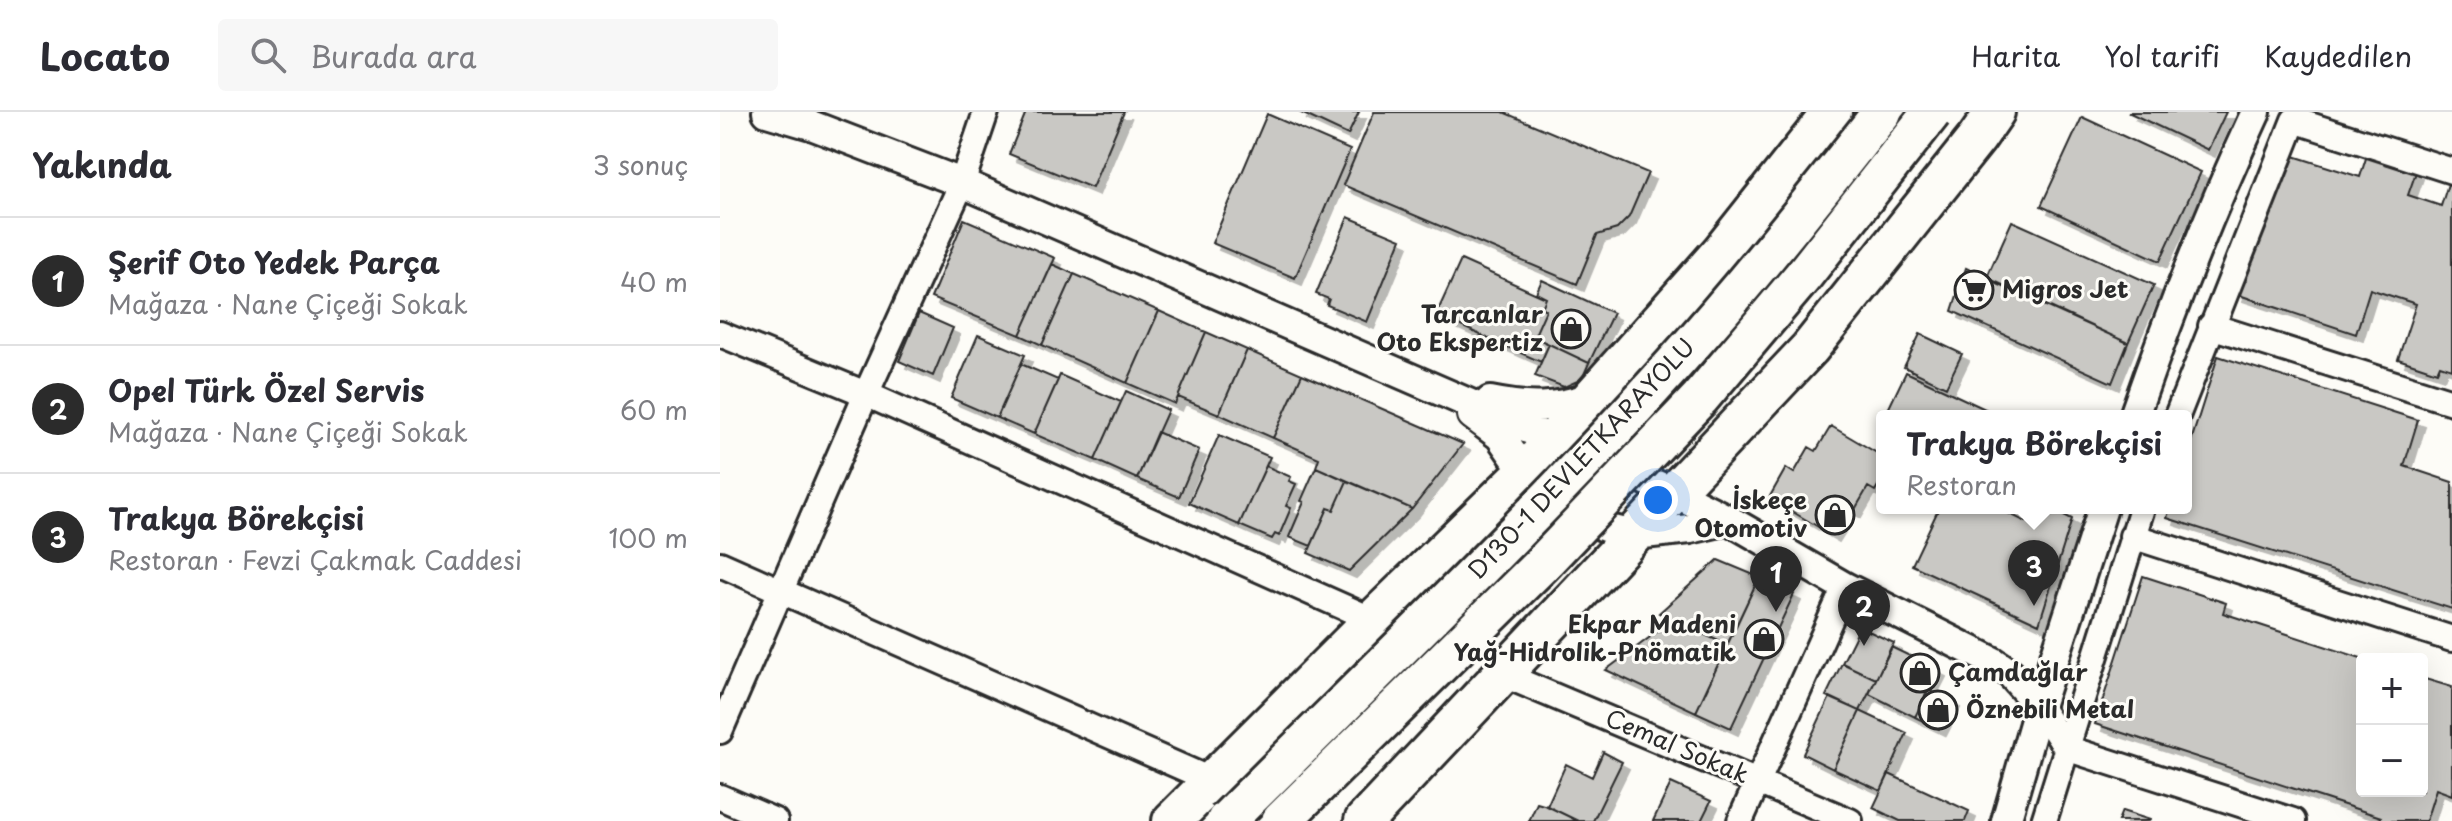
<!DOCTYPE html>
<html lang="tr">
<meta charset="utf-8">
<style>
body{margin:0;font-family:"Playpen Sans",sans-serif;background:#f7f7f7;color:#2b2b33}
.controls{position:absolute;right:24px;bottom:24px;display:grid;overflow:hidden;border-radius:8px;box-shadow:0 8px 32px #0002}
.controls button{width:72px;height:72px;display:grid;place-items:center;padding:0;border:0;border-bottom:2px solid #e1e1e2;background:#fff;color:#2b2b33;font:40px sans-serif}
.you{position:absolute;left:938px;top:388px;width:28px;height:28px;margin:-20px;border:6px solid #fff;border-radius:50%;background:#1a73e8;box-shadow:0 0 0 12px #1a73e833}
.badge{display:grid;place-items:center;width:52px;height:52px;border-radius:50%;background:#2b2b2b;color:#fff;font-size:26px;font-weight:700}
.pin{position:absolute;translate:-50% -66px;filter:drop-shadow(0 2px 4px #0008)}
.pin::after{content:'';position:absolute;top:42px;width:28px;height:24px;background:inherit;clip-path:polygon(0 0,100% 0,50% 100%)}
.popup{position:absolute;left:1156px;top:298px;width:316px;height:104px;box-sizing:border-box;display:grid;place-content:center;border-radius:8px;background:#fff;filter:drop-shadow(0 2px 6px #0005);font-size:26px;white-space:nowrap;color:#7c7c81}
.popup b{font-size:30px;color:#2b2b33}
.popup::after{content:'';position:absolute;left:50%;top:100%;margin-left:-16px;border:16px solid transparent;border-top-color:#fff}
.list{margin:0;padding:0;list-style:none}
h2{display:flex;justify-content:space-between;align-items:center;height:104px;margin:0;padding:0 32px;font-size:34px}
h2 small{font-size:26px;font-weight:400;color:#7c7c81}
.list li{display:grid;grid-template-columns:52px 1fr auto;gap:24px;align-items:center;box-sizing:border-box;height:128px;padding:0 32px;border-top:2px solid #e1e1e2}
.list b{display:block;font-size:30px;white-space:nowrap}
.list p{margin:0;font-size:26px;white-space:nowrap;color:#7c7c81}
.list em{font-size:26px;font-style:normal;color:#7c7c81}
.icon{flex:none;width:44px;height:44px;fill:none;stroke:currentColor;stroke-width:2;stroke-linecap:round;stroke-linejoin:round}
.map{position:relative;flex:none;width:1732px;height:709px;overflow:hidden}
header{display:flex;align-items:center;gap:48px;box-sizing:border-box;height:112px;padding:0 40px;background:#fff;border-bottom:2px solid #e1e1e2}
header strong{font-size:38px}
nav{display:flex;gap:44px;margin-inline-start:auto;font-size:28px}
.search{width:560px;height:72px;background:#f7f7f7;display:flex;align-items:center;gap:20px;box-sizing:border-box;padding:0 28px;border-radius:8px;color:#7c7c81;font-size:30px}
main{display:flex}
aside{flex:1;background:#fff}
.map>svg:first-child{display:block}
.building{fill:#c9c8c4;stroke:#2b2b2b;stroke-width:2;filter:url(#shadow)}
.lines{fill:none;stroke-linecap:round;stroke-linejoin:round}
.minor-casing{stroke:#2b2b2b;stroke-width:30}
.tertiary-casing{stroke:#2b2b2b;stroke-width:34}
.trunk-casing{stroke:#2b2b2b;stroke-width:44}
.minor{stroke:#fdfcf7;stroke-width:24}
.tertiary{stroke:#fdfcf7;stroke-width:28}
.trunk{stroke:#fdfcf7;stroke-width:38}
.trunk-bridge-casing{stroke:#2b2b2b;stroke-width:44;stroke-linecap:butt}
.trunk-bridge{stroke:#fdfcf7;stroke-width:38}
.labels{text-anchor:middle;stroke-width:6;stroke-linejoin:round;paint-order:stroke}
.poi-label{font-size:24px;font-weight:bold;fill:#2b2b2b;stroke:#fdfcf7;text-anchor:start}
.street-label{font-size:24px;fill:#2b2b2b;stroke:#fdfcf7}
</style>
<header>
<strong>Locato</strong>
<div class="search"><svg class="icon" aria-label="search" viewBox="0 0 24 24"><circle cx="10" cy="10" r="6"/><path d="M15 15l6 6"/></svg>Burada ara</div>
<nav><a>Harita</a><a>Yol tarifi</a><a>Kaydedilen</a></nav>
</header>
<main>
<aside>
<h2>Yakında<small>3 sonuç</small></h2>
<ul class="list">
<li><span class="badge">1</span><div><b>Şerif Oto Yedek Parça</b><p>Mağaza · Nane Çiçeği Sokak</p></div><em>40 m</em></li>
<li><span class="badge">2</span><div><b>Opel Türk Özel Servis</b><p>Mağaza · Nane Çiçeği Sokak</p></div><em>60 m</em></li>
<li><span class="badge">3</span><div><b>Trakya Börekçisi</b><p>Restoran · Fevzi Çakmak Caddesi</p></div><em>100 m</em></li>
</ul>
</aside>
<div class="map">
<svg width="1732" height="709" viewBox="0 0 1732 709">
<defs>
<filter id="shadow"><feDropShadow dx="7" dy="7" stdDeviation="0" flood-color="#0004"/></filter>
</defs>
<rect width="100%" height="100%" fill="#fdfcf7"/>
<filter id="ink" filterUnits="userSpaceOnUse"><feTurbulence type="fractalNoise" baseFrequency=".0125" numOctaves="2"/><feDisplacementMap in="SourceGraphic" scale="16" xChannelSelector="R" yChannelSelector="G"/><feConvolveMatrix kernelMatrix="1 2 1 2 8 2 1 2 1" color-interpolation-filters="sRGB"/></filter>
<g filter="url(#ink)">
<path class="building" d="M306 0H404L372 76 289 42Z
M579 0H639L628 23Z
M654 0H783L928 61 909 105 897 117 877 123 857 172 623 73Z
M1408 0H1506L1488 38Z
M547 2 630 38 575 166 492 131Z
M1362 5 1481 60 1440 149 1321 94Z
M1564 41 1640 65 1647 43 1696 60 1688 83 1721 94 1728 72 1732 73V257L1720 253 1717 260 1678 247 1696 192 1650 177 1636 222 1516 182Z
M628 105 681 127 647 210 607 193 609 187 596 182Z
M244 107 335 146 300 223 211 186Z
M1292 109 1434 173 1408 231 1266 167Z
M741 148 826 186 822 196 826 198 814 225 829 232 821 250 716 203Z
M332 152 354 162 322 233 300 223Z
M1246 156 1408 231 1392 271 1232 199Z
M354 162 439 199 407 271 322 233Z
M822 168 893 201 869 251 814 225 826 198 822 196 826 186 816 181Z
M439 199 486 220 455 292 407 271Z
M199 201 233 216 213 264 179 249Z
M486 220 527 238 499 302 458 285Z
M1200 222 1242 242 1226 275 1184 255Z
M258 223 305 243 277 306 231 286Z
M829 232 869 251 862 267 844 275 815 264Z
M527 238 582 262 553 326 499 302Z
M1498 244 1698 308 1684 354 1732 370V497L1447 406 1450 396H1466V345Z
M301 252 338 268 314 322 277 306Z
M1186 260 1280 304H1165Z
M582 262 743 332 692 397 596 355 599 346 553 326Z
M340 263 401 290 375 348 314 322Z
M406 279 448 298 417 367 375 348Z
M1111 314 1162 344V367L1155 379 1148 375 1134 399 1129 396 1112 423 1049 386 1066 356 1074 361 1089 335 1096 339Z
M437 320 479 338 459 385 417 367Z
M499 323 550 345 519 413 469 391Z
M546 354 571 365 569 369 576 372 566 394 571 396 559 424 555 422 552 427 519 413Z
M596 355 627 369 614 398 608 396 591 434 569 425 584 390 581 389Z
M627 369 692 397 629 459 588 441 608 396 614 398Z
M1219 396H1278L1306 410 1313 396H1330L1352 407 1319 512 1192 453Z
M998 448 1039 465 1007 533 939 501Z
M1423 464 1506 491 1503 501 1644 547H1642V679H1702V566L1732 575V683L1716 677 1706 709H1660L1661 705 1375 612Z
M1039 465 1074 482 1011 616 976 600Z
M953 508 1007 533 976 600 886 558Z
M1140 515 1174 531 1156 567 1122 551Z
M1171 535 1219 558 1195 605 1149 582Z
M1122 551 1156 567 1140 599 1106 584Z
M1208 578 1233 589 1219 617 1195 605Z
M1110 585 1140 599 1113 657 1083 642Z
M1140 599 1187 621 1161 679 1113 657Z
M883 640 902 650 873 709H858L827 694 846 652 872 665Z
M1169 662 1249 699 1245 709H1180L1153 696Z
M951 671 991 689 981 709H933Z
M817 691 827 694 858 709H809Z
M1402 699 1430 708 1429 709H1398Z"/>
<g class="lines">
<g class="minor-casing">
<path id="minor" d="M1491 214 1732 290
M0 222 146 282 653 508
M1457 304 1574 8 1732 59
M1412 424 1732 527
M0 452 493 669
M784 563 1130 709
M1319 594 1346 636 1573 709
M0 619 146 282 242 71 266 0
M0 685 55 709
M1020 709 1125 475
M1324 709 1422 396"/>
</g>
<g class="tertiary-casing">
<path id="tertiary" d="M47 0 91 13 242 71 953 380 1009 408 1125 475 1274 550 1290 561 1319 594
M770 289C809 297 837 297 874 284
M752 303 780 324 805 360 855 403 890 417 914 423 970 417 1009 408
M1414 304C1450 201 1490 99 1536 0
M1286 709 1319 594 1383 396"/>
</g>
<g class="trunk-casing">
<path id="trunk" d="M452 709 653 508 805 360 1001 140 1112 0
M644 709 1090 236 1257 26 1275 0"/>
</g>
<use href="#minor" class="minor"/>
<use href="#tertiary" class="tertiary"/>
<use href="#trunk" class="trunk"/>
<g class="trunk-bridge-casing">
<path id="trunk-bridge" d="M506 709C657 558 812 410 954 252 1027 171 1095 85 1162 0
M561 709 822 452 980 286 1083 164 1212 0"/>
</g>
<use href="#trunk-bridge" class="trunk-bridge"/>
</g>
</g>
<defs>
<g id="supermarket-ring" transform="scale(2)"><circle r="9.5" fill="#fdfcf7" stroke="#2b2b2b" stroke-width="1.5"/><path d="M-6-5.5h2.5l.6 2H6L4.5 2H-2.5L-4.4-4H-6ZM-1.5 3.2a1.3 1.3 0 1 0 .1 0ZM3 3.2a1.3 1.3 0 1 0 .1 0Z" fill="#2b2b2b"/></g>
<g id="shop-ring" transform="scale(2)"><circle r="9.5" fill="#fdfcf7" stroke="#2b2b2b" stroke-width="1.5"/><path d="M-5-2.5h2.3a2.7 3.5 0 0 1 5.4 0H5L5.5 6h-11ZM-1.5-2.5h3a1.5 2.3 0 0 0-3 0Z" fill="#2b2b2b"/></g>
</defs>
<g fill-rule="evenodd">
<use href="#supermarket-ring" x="1254" y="178"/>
<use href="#shop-ring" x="851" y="217"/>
<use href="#shop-ring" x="1115" y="403"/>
<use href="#shop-ring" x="1044" y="527"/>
<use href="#shop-ring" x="1200" y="561"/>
<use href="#shop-ring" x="1218" y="598"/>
</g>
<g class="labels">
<g class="poi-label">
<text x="1282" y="186">Migros Jet</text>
<text x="823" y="211" text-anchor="end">Tarcanlar<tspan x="823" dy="28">Oto Ekspertiz</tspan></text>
<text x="1087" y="397" text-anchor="end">İskeçe<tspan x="1087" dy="28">Otomotiv</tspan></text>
<text x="1016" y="521" text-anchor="end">Ekpar Madeni<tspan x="1016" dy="28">Yağ-Hidrolik-Pnömatik</tspan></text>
<text x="1228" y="569">Çamdağlar</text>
<text x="1246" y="606">Öznebili Metal</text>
</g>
<g class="street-label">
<text transform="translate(862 347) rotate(-47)" y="8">D130-1 DEVLETKARAYOLU</text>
<text transform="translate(957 635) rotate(23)" y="8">Cemal Sokak</text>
</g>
</g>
</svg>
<div class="controls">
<button>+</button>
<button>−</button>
</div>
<div class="you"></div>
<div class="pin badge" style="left:1056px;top:500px">1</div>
<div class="pin badge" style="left:1144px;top:534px">2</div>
<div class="pin badge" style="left:1314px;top:494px">3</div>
<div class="popup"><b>Trakya Börekçisi</b>Restoran</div>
</div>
</main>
